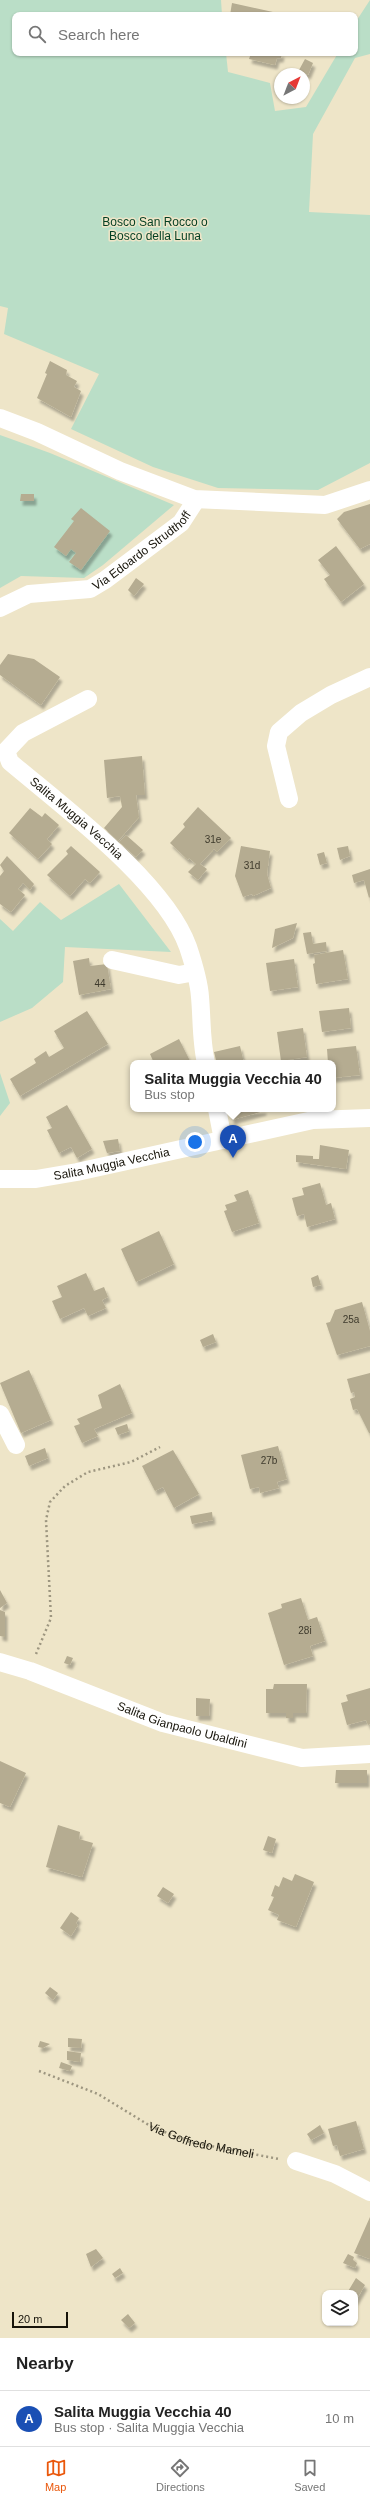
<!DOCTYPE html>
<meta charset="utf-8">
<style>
body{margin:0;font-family:Helvetica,sans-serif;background:#f6f6f6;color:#222}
.controls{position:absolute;right:12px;bottom:12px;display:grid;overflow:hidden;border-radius:8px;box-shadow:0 1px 3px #0004}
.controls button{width:36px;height:36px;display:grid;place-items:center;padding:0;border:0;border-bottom:1px solid #e0e0e0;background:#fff;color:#222;font:20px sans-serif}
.compass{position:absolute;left:274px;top:68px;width:36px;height:36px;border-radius:50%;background:#fff;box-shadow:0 1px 3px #0004;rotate:42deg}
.scale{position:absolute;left:12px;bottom:10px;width:56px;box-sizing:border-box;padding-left:4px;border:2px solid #17140a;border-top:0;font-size:11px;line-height:14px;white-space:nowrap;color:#17140a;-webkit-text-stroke:3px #eee5c8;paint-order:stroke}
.you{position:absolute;left:195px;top:1142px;width:14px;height:14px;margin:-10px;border:3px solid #fff;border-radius:50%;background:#1a73e8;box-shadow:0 0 0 6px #1a73e833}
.badge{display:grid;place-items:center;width:26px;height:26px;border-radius:50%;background:#ea580c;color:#fff;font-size:13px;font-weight:700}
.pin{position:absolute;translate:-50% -33px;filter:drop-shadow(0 1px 2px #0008)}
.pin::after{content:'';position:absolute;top:21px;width:14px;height:12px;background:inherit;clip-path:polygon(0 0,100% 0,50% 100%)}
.popup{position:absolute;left:130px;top:1060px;width:206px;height:52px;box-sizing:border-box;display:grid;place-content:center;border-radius:8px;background:#fff;filter:drop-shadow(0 1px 3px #0005);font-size:13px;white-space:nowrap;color:#767676}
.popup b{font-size:15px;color:#222}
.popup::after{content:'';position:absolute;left:50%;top:100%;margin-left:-8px;border:8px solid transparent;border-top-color:#fff}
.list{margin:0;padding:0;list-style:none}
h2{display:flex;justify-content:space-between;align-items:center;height:52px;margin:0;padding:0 16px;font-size:17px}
h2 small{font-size:13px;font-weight:400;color:#767676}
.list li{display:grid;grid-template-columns:26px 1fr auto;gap:12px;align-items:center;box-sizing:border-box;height:56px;padding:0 16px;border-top:1px solid #e0e0e0}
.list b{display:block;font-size:15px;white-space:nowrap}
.list p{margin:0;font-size:13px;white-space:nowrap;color:#767676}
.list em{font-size:13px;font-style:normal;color:#767676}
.icon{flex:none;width:22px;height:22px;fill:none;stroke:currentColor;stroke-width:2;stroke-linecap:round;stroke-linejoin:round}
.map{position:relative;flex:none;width:370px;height:2338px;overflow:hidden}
.search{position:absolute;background:#fff;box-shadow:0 1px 3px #0004;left:12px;right:12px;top:12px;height:44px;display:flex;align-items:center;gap:10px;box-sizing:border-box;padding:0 14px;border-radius:8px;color:#767676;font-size:15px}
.sheet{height:108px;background:#fff}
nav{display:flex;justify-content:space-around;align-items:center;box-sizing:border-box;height:56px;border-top:1px solid #e0e0e0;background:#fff;font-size:11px;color:#767676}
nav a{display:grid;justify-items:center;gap:2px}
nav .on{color:#ea580c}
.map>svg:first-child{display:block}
.green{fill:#badec7}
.building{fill:#b5ac91;filter:url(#shadow)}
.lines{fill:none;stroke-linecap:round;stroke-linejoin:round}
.path{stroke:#9d9680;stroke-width:2.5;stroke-dasharray:2 3;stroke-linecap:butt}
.minor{stroke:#fff;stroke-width:18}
.labels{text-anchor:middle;stroke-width:3;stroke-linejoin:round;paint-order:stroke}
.number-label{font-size:10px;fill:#3e3a2c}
.park-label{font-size:12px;fill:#033f23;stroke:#eee5c8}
.street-label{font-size:12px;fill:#17140a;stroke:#eee5c8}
</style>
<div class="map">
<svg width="370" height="2338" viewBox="0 0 370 2338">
<defs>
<filter id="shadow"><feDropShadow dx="2.5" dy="4.5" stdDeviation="1" flood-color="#0004"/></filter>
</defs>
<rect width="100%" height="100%" fill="#eee5c8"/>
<path class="green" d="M0 0H221L222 15H15V53H226L228 72 270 83 275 111 306 107 338 53H355V23L370 0V54L355 58 313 134 309 212 370 215V463L318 490 218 488 153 467 71 429 99 374 4 334 8 308 0 306Z
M0 435 50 453 174 505 103 565 84 578 21 576 0 588Z
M119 884 171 952 65 947 63 982 32 1008 0 1022V919L13 931 40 902 61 920Z
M0 1073 10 1103 0 1116Z"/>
<path class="building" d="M232 3 282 14V15H230Z
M251 53H282L281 58H277L275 65 249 59Z
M305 59 313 63 308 75 299 70Z
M50 361 67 370 66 375 77 381 74 387 81 391 71 417 37 398 47 374 45 373Z
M21 494H34V501H20Z
M370 504V544L360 549 337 519 344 512Z
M81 508 110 531 81 570 69 562 76 553 71 549 66 556 54 547 74 521 71 519Z
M336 546 364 584 341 602 324 579 330 575 318 560Z
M136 578 144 584 134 596 128 590Z
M8 654 34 659 60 677 41 705 0 675V665Z
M142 756 145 795H136L139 817 118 841 104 828 122 807 120 796 107 798 104 760Z
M198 807 231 838 217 852 214 849 200 864 207 869 198 880 188 872 196 864 189 858 188 860 170 843 185 827 183 824Z
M30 808 42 817 45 813 59 825 47 839 52 844 38 859 9 833Z
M126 835 143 850 136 857 119 842Z
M71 846 100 872 90 883 85 879 70 896 47 875 68 854 66 851Z
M241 846 270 851 267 874 271 888 253 896 252 894 243 897 235 876Z
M348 846 350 856 340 860 337 848Z
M324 852 327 863 320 865 317 854Z
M7 856 34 884 30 890 23 883 18 889 25 895 11 912 0 904V876L4 871 0 865Z
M370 869V897L369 898 364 880 354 883 352 875Z
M297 923 293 938 272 948 275 929Z
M311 932 313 944 326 942 327 951 307 954 303 933Z
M343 950 348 979 316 984 313 964 315 963 314 955Z
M89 958 90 966 107 964 111 989 79 995 73 961Z
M294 959 298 987 270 991 266 963Z
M349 1008 351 1028 322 1032 319 1011Z
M87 1011 108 1044 20 1096 10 1079 36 1063 34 1059 46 1051 49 1057 64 1048 54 1031Z
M303 1028 307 1057 281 1061 277 1032Z
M179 1039 191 1063H154L150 1054Z
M240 1046 244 1063H213L216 1060 214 1052Z
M356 1046 360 1075 333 1078V1063H328L327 1049Z
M67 1105 92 1149 77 1158 71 1147 59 1153 47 1130 52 1128 46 1117Z
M229 1109H264V1111L232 1120Z
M118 1139 120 1151 107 1153 103 1141Z
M320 1145 349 1150 346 1169 296 1162V1155L313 1156V1159H319Z
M320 1183 326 1205 331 1203 335 1219 307 1227 304 1214 297 1216 292 1198 304 1195 302 1188Z
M248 1190 259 1223 232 1232 224 1211 227 1210 225 1205 237 1201 234 1195Z
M159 1231 174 1264 136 1282 121 1249Z
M86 1273 94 1291 104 1287 108 1297 102 1300 106 1308 88 1316 84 1308 60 1319 52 1301 62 1297 57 1286Z
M318 1275 321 1285 313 1287 311 1278Z
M362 1302 370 1331V1346L337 1355 326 1323 330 1322 335 1310Z
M213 1334 216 1342 203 1347 200 1340Z
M29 1370 51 1420 21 1433 0 1383Z
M370 1373V1433H369L357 1409 353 1410 350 1399 355 1397 354 1392 351 1393 347 1379Z
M120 1384 132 1413 94 1429 98 1436 82 1443 74 1426 80 1424 77 1419 102 1408 98 1395Z
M127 1424 129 1431 118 1435 115 1428Z
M278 1446 287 1479 277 1482 279 1488 260 1493 259 1487 250 1489 241 1455Z
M45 1448 48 1458 29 1466 25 1456Z
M173 1450 199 1494 174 1508 163 1487 155 1491 142 1466Z
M212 1512 213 1520 192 1524 190 1516Z
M0 1590 7 1603 0 1608Z
M301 1598 308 1620 317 1617 325 1641 310 1646 313 1656 284 1665 268 1613 282 1608 281 1604Z
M0 1610 5 1612V1637L0 1636Z
M67 1656 73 1658 70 1665 64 1663Z
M274 1684H307L306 1713H293V1718H286V1713H266V1689H273Z
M370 1688V1724L368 1725 366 1720 347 1725 341 1703 348 1701 346 1695Z
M196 1698 210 1699 209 1716H196Z
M0 1761 26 1773 10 1807 0 1803Z
M336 1770H367V1783H335Z
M58 1825 80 1832 79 1839 93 1843 82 1877 46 1867Z
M268 1836 276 1839 272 1853 263 1850Z
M295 1874 314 1882 296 1927 277 1920 279 1915 268 1910 274 1897 271 1896 275 1885 279 1887 283 1877 292 1881Z
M163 1887 174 1894 168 1903 157 1896Z
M71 1912 79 1918 76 1923 78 1925 71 1936 60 1928Z
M50 1987 58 1993 53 2000 45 1993Z
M68 2038 82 2039 81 2048 68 2047Z
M40 2041 50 2044 43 2048 38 2047Z
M67 2051 81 2053 80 2062 67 2060Z
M61 2062 72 2066 70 2071 59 2068Z
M356 2121 364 2149 340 2156 337 2145 333 2146 328 2129Z
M320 2125 324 2133 311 2140 307 2134Z
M370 2217V2259L354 2253Z
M96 2249 103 2258 91 2267 86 2254Z
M348 2254 354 2257 353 2260 357 2263 355 2268 343 2263Z
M120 2268 123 2273 115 2278 112 2274Z
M356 2278 365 2285 355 2302V2293H347Z
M128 2314 135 2323 129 2328 121 2320Z"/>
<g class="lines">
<g class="path">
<path d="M36 1654 51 1618 46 1520 50 1502 65 1486 88 1472 131 1462 160 1447"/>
<path id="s1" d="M39 2071 98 2094 152 2127 190 2142 279 2159"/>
</g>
<g class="minor">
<path d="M0 418 37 432 120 471 194 499 325 505 370 490"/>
<path id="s2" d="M0 608 29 594 90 589 105 580 181 523 194 503V499"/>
<path id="s3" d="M88 699 23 733 6 751 10 762C62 806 165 882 188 947 193 962 199 981 200 997 202 1019 201 1041 206 1063"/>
<path d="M289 799 276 746 279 732 301 713 331 695 370 677"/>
<path d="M112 960 179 975 195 972"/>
<path d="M217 1109 223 1140"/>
<path id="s4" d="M0 1179H36L77 1172 313 1120 370 1118"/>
<path d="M0 1414 16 1445"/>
<path id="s5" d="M0 1662 30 1671 163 1723 302 1758 370 1754"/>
<path d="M296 2161 335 2174 370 2192"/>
</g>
</g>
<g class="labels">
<g class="number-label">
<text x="213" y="843">31e</text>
<text x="252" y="869">31d</text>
<text x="100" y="987">44</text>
<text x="351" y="1323">25a</text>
<text x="269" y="1464">27b</text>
<text x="305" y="1634">28i</text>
</g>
<g class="park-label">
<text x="155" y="226">Bosco San Rocco o<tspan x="155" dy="14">Bosco della Luna</tspan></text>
</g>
<g class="street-label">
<text dy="4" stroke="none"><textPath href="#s2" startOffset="158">Via Edoardo Strudthoff</textPath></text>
<text dy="4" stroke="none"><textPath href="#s3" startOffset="197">Salita Muggia Vecchia</textPath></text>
<text dy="4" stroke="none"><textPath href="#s4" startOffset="113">Salita Muggia Vecchia</textPath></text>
<text dy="4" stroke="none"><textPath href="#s5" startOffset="193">Salita Gianpaolo Ubaldini</textPath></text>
<text dy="4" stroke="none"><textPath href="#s1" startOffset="178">Via Goffredo Mameli</textPath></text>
</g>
</g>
</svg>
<div class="controls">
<button><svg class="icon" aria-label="layers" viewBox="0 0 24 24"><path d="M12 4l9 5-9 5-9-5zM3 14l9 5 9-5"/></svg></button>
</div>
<svg class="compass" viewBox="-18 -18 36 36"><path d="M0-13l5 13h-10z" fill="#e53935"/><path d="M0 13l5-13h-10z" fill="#767676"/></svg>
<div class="scale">20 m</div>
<div class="you"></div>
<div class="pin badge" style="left:233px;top:1158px;background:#1a4fb4">A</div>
<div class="popup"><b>Salita Muggia Vecchia 40</b>Bus stop</div>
<div class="search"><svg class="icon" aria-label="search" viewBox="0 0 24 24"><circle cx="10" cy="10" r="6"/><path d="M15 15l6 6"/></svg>Search here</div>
</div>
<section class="sheet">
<h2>Nearby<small></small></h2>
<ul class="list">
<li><span class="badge" style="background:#1a4fb4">A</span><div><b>Salita Muggia Vecchia 40</b><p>Bus stop · Salita Muggia Vecchia</p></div><em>10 m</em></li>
</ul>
</section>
<nav>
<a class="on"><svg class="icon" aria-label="map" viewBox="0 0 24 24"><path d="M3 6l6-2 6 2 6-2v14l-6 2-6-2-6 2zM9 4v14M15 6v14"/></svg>Map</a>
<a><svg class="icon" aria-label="directions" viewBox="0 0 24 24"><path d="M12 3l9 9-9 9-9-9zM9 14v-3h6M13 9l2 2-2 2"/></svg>Directions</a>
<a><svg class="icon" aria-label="saved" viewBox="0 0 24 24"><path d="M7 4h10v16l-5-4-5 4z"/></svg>Saved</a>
</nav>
